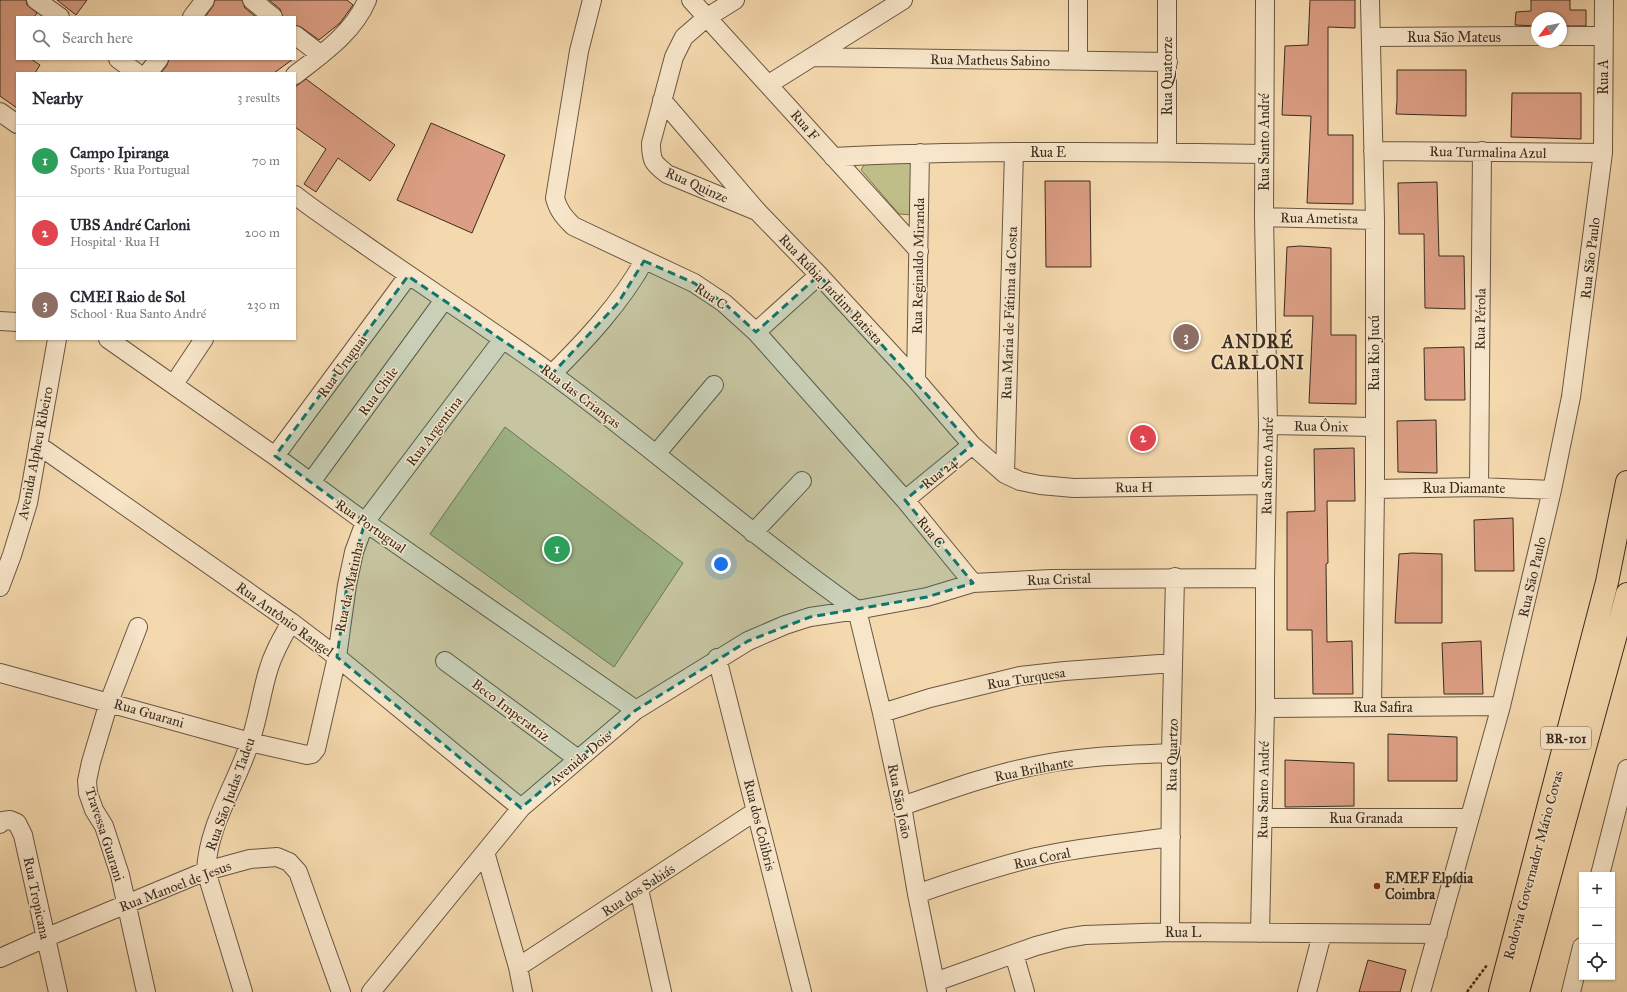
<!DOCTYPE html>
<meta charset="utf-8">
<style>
body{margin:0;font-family:"IM FELL Great Primer",serif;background:#f2f2f3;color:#2b2b33}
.controls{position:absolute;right:12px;bottom:12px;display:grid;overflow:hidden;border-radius:0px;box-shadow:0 1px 3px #0004}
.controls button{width:36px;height:36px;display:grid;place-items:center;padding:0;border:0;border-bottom:1px solid #e1e1e2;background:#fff;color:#2b2b33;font:20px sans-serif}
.compass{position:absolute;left:1531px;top:12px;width:36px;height:36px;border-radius:50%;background:#fff;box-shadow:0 1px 3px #0004;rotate:238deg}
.you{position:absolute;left:721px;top:564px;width:14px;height:14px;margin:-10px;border:3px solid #fff;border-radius:50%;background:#1a73e8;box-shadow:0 0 0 6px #1a73e833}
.badge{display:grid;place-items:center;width:26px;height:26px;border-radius:50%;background:#8f2418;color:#fff;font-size:13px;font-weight:700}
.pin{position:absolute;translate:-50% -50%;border:2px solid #fff;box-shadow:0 1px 4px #0006}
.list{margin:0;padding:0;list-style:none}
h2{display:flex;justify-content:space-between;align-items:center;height:52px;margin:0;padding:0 16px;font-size:17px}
h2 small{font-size:13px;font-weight:400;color:#7c7c81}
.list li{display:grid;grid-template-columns:26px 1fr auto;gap:12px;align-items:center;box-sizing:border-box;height:72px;padding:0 16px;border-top:1px solid #e1e1e2}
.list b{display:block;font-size:15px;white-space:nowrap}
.list p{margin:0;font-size:13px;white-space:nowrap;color:#7c7c81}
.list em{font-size:13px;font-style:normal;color:#7c7c81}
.icon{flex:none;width:22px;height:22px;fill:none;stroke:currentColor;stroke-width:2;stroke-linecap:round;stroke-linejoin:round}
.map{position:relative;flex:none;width:1627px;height:992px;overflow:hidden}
.search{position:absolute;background:#fff;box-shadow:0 1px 3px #0004;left:16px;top:16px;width:280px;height:44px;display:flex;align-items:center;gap:10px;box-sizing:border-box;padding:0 14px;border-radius:0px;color:#7c7c81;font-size:15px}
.panel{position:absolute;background:#fff;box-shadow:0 1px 3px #0004;left:16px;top:72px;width:280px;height:268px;border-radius:0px}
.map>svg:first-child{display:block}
.green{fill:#bfbe88;stroke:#7c7554}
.building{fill:#dc9e84;stroke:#3a2c1f}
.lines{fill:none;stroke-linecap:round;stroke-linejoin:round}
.minor-casing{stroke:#695743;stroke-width:20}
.major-casing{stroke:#3a2c1f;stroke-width:24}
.path{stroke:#3a2c1f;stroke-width:2.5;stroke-dasharray:3 2;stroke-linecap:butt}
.minor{stroke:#f8e6ca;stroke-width:18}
.major{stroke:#f5d9ae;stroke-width:22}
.marked{fill:#0f766e;fill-opacity:0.2;stroke:#0f766e;stroke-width:3;stroke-dasharray:8 5;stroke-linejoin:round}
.poi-dot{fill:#8f2418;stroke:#f8e6ca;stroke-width:1.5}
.labels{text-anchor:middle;stroke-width:3;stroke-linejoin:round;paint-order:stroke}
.shield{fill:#f8e6ca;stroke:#736452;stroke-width:1}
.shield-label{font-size:13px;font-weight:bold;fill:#3a2c1f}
.street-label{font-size:14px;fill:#3a2c1f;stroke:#f8e6ca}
.poi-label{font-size:14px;font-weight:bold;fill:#3a2c1f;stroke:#f8e6ca;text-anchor:start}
.district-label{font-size:18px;font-weight:bold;letter-spacing:1px;fill:#3a2c1f;stroke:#f8e6ca}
</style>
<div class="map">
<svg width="1627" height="992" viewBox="0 0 1627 992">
<rect width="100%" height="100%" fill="#f5d9ae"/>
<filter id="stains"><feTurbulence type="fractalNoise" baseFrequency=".005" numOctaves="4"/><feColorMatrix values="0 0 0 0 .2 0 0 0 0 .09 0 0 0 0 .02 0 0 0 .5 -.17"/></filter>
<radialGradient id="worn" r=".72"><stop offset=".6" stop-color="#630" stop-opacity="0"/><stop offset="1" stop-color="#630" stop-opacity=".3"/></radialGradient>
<path class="green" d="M915 160 914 215 899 214 861 170 866 162Z
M505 427 683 563 614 667 430 534Z"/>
<path class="building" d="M0 0H26L27 5 37 13 34 17H17V59H31L40 65 35 73H17V108L0 96Z
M57 0H87L76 15Z
M215 0H242L245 8 256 17H205L213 6Z
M269 0H347L353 5 340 23 319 40 301 27 295 25V17H283L280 9Z
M1310 0H1355V28L1328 27V135H1353V204L1307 203 1311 116 1282 115 1285 46 1308 45Z
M1531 0H1570V10H1586V26H1561V18H1537V26L1515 25 1516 12 1531 11Z
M169 59H293L274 73H161L167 65Z
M1397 70H1466V116L1396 114 1397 101Z
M306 79 395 145 370 181 338 158 316 192 304 184 326 149 295 127V87Z
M1512 93H1581V139L1511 137Z
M431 123 505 155 472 233 397 200Z
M1045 181H1090L1091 267H1046Z
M1437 182 1439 256H1464L1465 309 1425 308 1424 234H1399L1398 183Z
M1300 246 1331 248V335H1356V404L1309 403 1313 316H1284L1287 247Z
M1464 347 1465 400H1425L1424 348Z
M1436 420 1437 473 1398 472 1397 421Z
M1354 448 1355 501H1327L1328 563 1326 564 1327 642 1352 641 1353 694H1313L1312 630H1287V512L1315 511 1314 449Z
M1513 518 1514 571H1475L1474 520Z
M1412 553 1442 554V623H1395L1399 554Z
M1481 641 1483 694H1444L1442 643Z
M1388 734 1457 737V781H1388Z
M1285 760 1354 763V806L1285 807Z
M1368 960 1406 970 1400 992H1359Z"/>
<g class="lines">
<g class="minor-casing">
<path id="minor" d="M36 0 60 17
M252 0 273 17
M592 0 579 51 555 198C558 210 564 217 573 226L694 283 724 303 756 332 905 500 973 583
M691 0 919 251
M735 0 706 18 684 37 674 57 651 143C651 161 653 163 667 174L754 210
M1078 0V61
M1370 0 1375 220V489L1372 707
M192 17 205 0
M295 35 321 55
M1561 36H1603
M1371 37 1537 36
M812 57 1168 62
M118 59 137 73
M148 73 159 59
M295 75C322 54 354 32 367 0
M769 84 903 0
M662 100 758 212 819 275 916 380 972 445 1005 474 1020 481 1040 485 1074 488 1266 485
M0 112 17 124
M1373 151 1603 153
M1167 152V0
M833 157C976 150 1120 151 1263 154
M295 195C315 211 337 225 358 240 422 285 488 327 552 374 656 450 752 536 857 610
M1264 217 1375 220
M0 321 17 322
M756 332 819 275
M108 339 275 456 365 522 636 710
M552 374C587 339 620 304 644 261
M916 380 920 153
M174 384 204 339
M1268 425 1373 427
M38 445 291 622 337 657 521 808
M656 454 714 385
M275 456 408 276
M1005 474 1014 152
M311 482 444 300
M1479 487 1482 151
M1375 489 1479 487 1552 490
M905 500 972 445
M753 533 802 481
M0 587 12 555 28 503 57 339
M857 610 882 713 902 806 917 894 937 992
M138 627 109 702 91 762 87 781 88 793 94 810 104 826 120 875 146 992
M717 658 802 992
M445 661 578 759
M0 673 250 742 307 755 312 754 316 749 337 657 347 585 354 552 365 522 503 339
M1265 708 1501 706
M882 713 930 698 1020 676 1065 671 1173 663
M902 806C946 791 989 775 1034 766 1079 756 1126 755 1171 753
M1263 818H1469
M0 824 3 821 10 820 17 823 23 835 58 992
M485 852 518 967 523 992
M1600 875 1627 769
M639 889 662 992
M917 894C956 880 995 867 1036 857 1080 847 1126 843 1171 837
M1170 932 1171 753 1175 577
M1260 933 1265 708V578L1268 425 1264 217 1265 0
M1014 954 1025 992
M0 958 45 938 206 871 250 859 277 857 289 862 298 872 341 992
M518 967 756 811
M935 982 1036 946 1066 938 1085 935 1170 932 1438 934
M243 992 206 871C208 825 236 785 250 742 258 719 261 694 268 671 273 653 282 638 291 622
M371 992 521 808 636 710 748 641 785 625 810 617 857 610 927 597 973 583 1051 579 1265 578
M1307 992 1322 934
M1421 992 1501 706 1552 490 1571 397 1603 153 1604 0
M1571 992 1582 947"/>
</g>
<g class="major-casing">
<path id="major" d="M1500 992 1607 582 1627 482
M1518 992 1627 594"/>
</g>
<path class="path" d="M1467 992 1487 965"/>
<use href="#minor" class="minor"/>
<use href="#major" class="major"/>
</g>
<path class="marked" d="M644 261 694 283 724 303 756 332 819 275 972 445 905 500 973 583 927 597 810 617 748 641 636 710 521 808 337 657 347 585 365 522 275 456 408 276 552 374 618 303Z"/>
<circle class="poi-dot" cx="1377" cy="886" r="4"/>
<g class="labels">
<rect class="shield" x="1541" y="727" width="50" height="22" rx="3"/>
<g class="shield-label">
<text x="1566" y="743">BR-101</text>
</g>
<g class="street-label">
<text x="1454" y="42">Rua São Mateus</text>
<text transform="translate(990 60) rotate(1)" y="5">Rua Matheus Sabino</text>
<text transform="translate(1167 76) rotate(-90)" y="5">Rua Quatorze</text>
<text transform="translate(1603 77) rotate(-90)" y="5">Rua A</text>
<text transform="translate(805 125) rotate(49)" y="5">Rua F</text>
<text transform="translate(1264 142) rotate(-90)" y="5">Rua Santo André</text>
<text x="1048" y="157">Rua E</text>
<text transform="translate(1488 152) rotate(1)" y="5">Rua Turmalina Azul</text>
<text transform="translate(697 185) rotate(24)" y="5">Rua Quinze</text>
<text transform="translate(1319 218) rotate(1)" y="5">Rua Ametista</text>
<text transform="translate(1590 258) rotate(-83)" y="5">Rua São Paulo</text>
<text transform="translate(918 266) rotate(-89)" y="5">Rua Reginaldo Miranda</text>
<text transform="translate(831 289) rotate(47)" y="5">Rua Rúbia Jardim Batista</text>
<text transform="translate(711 296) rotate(34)" y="5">Rua C</text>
<text transform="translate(1009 313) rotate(-88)" y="5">Rua Maria de Fátima da Costa</text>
<text transform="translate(1480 319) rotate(-89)" y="5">Rua Pérola</text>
<text transform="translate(1374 353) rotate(-90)" y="5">Rua Rio Jucú</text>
<text transform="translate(342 366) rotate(-54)" y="5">Rua Uruguai</text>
<text transform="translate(378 391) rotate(-54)" y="5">Rua Chile</text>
<text transform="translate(581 396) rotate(37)" y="5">Rua das Crianças</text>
<text transform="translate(1321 426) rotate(1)" y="5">Rua Ônix</text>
<text transform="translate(434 431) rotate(-53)" y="5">Rua Argentina</text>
<text transform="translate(35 453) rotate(-79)" y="5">Avenida Alpheu Ribeiro</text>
<text transform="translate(1267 466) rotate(-89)" y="5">Rua Santo André</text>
<text transform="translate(939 473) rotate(-39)" y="5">Rua 24</text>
<text transform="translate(1134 487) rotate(-1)" y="5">Rua H</text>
<text x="1464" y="493">Rua Diamante</text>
<text transform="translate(371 526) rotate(35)" y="5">Rua Portugual</text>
<text transform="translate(931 532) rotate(51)" y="5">Rua C</text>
<text transform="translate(1532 577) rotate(-77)" y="5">Rua São Paulo</text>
<text transform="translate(1059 579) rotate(-2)" y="5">Rua Cristal</text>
<text transform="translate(349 587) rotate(-78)" y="5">Rua da Matinha</text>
<text transform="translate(285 619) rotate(36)" y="5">Rua Antônio Rangel</text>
<text transform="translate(1026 678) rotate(-9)" y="5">Rua Turquesa</text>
<text x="1383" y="712">Rua Safira</text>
<text transform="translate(511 710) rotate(37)" y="5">Beco Imperatriz</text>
<text transform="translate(149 713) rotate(16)" y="5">Rua Guarani</text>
<text transform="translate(1172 755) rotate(-89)" y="5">Rua Quartzo</text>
<text transform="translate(580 758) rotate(-40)" y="5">Avenida Dois</text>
<text transform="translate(1034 769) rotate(-11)" y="5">Rua Brilhante</text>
<text transform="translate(1263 790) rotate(-89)" y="5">Rua Santo André</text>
<text transform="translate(230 794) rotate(-70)" y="5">Rua São Judas Tadeu</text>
<text transform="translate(900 801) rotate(79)" y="5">Rua São João</text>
<text x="1366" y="823">Rua Granada</text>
<text transform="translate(760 825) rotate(76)" y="5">Rua dos Colibris</text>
<text transform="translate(105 834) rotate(72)" y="5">Travessa Guarani</text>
<text transform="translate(1042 858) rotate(-12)" y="5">Rua Coral</text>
<text transform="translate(1533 865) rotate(-75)" y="5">Rodovia Governador Mário Covas</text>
<text transform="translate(175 886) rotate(-21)" y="5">Rua Manoel de Jesus</text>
<text transform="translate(638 890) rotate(-33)" y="5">Rua dos Sabiás</text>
<text transform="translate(37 898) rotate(78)" y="5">Rua Tropicana</text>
<text x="1183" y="937">Rua L</text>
</g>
<g class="poi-label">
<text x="1385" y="883">EMEF Elpídia<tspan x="1385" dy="16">Coimbra</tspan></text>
</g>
<g class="district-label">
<text x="1258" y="348">ANDRÉ<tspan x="1258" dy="21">CARLONI</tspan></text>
</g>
</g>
<rect width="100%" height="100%" filter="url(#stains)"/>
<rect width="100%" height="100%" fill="url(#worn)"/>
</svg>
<div class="controls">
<button>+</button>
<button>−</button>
<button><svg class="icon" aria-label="locate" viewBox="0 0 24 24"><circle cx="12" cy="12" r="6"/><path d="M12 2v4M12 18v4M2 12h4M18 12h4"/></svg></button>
</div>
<svg class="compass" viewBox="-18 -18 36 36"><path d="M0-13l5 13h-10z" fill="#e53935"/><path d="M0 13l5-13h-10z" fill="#7c7c81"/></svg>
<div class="you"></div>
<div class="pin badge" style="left:557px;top:549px;background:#2e9e5b">1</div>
<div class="pin badge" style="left:1143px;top:438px;background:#e0444e">2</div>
<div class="pin badge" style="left:1186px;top:337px;background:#8d6e63">3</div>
<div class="search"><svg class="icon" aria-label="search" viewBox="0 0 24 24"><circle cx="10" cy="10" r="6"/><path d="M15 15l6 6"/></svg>Search here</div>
<section class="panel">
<h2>Nearby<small>3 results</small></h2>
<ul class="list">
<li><span class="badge" style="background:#2e9e5b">1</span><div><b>Campo Ipiranga</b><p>Sports · Rua Portugual</p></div><em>70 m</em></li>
<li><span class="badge" style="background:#e0444e">2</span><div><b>UBS André Carloni</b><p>Hospital · Rua H</p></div><em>200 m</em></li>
<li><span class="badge" style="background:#8d6e63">3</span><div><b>CMEI Raio de Sol</b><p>School · Rua Santo André</p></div><em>230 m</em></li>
</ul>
</section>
</div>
